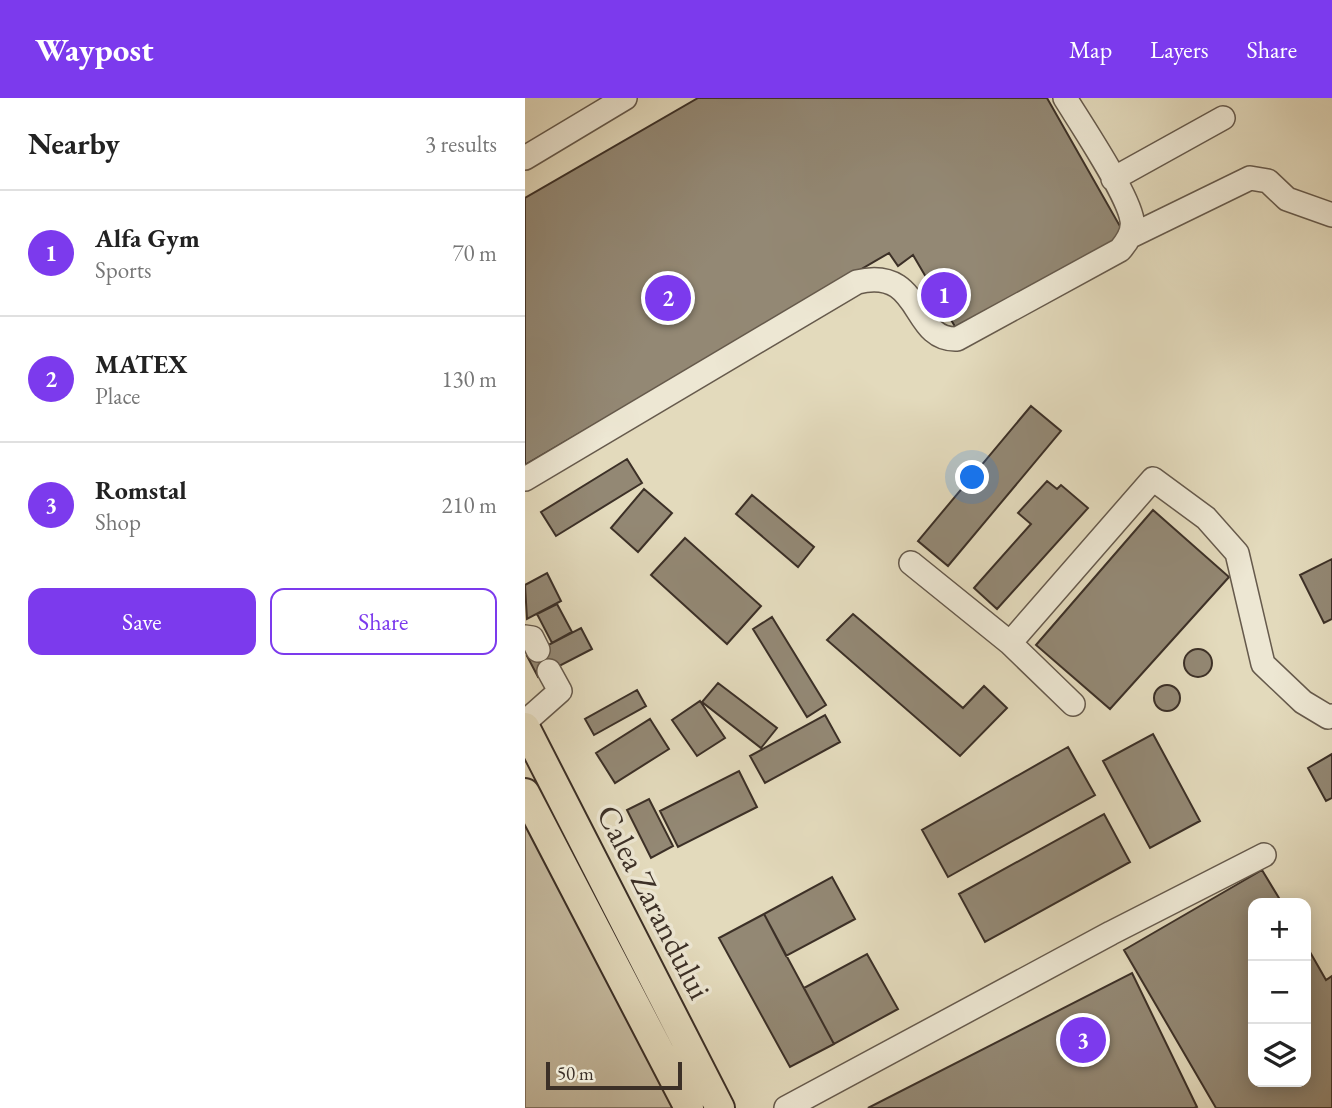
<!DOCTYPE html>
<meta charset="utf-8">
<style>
body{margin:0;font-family:"EB Garamond",serif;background:#f2f2f2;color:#222}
.controls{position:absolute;right:21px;bottom:21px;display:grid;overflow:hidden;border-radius:14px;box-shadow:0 4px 18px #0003}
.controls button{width:63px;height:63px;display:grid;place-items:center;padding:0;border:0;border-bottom:2px solid #e0e0e0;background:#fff;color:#222;font:35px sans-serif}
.scale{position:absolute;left:21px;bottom:18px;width:136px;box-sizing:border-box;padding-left:7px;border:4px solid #3c3027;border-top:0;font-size:19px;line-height:24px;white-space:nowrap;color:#3c3027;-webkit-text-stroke:5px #ede7d3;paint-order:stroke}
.you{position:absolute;left:448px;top:380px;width:24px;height:24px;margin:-18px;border:5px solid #fff;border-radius:50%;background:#1a73e8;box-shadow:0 0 0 10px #1a73e833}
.badge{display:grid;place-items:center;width:46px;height:46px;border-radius:50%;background:#7c3aed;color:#fff;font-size:23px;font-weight:700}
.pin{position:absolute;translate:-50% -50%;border:4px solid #fff;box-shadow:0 2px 7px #0006}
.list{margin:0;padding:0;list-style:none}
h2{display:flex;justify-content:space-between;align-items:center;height:91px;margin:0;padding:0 28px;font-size:30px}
h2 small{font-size:23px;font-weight:400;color:#767676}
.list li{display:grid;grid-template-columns:46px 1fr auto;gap:21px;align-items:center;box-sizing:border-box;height:126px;padding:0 28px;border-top:2px solid #e0e0e0}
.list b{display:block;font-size:26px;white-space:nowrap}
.list p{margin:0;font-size:23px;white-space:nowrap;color:#767676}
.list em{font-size:23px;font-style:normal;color:#767676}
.actions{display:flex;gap:14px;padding:21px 28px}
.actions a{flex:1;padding:16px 0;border:2px solid #7c3aed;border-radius:14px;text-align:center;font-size:24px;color:#7c3aed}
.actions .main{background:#7c3aed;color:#fff}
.icon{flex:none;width:38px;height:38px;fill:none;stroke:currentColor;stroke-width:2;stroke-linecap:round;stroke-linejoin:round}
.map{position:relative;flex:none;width:807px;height:1010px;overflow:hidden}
header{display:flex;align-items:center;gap:42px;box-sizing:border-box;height:98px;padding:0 35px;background:#7c3aed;color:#fff}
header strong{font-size:33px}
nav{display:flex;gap:38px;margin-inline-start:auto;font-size:24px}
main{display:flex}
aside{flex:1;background:#fff}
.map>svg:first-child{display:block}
.green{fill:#c7bda3;stroke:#827665;stroke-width:2}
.building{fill:#938874;stroke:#3c3027;stroke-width:2}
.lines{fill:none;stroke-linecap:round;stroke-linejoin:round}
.minor-casing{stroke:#665a4c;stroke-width:26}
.major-casing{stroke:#3c3027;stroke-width:32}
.minor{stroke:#ede7d3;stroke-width:23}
.major{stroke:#e3dabc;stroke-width:28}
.labels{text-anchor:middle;stroke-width:7;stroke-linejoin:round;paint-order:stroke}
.street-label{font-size:32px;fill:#3c3027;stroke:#ede7d3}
</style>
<header>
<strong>Waypost</strong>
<nav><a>Map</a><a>Layers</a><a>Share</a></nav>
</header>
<main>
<aside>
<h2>Nearby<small>3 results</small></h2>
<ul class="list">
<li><span class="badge">1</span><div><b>Alfa Gym</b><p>Sports</p></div><em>70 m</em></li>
<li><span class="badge">2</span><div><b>MATEX</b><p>Place</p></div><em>130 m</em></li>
<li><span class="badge">3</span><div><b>Romstal</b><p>Shop</p></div><em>210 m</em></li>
</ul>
<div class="actions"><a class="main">Save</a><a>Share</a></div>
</aside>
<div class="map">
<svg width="807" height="1010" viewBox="0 0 807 1010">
<rect width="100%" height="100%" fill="#e3dabc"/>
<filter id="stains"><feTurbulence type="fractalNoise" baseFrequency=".00286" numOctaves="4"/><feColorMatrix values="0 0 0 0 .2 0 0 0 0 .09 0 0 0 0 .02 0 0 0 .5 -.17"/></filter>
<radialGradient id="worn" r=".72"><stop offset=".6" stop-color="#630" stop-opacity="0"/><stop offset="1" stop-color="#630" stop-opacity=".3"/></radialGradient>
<path class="green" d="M0 723 148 1010H0Z"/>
<path class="building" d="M173 0H522L600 137 432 232 388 157 373 168 364 155 0 367V100Z
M506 308 536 333 423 468 393 443Z
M102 361 117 385 31 438 16 414Z
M522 383 532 391 536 387 563 410 472 511 449 490 506 426 493 415Z
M119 391 147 415 113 454 86 430Z
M227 397 289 449 273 469 211 416Z
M628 412 704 479 585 611 511 547Z
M160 440 236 508 202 546 126 477Z
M807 461V521L799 525 775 477Z
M22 475 36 503 2 521 0 487Z
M32 506 47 534 27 545 12 516Z
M328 516 438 610 459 588 482 610 435 658 302 542Z
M247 519 301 607 282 619 228 531Z
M56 530 67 551 13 579 2 558Z
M659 565a14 14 0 1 1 28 0a14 14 0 1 1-28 0Z
M193 585 252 630 236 650 177 604Z
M629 600a13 13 0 1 1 26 0a13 13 0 1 1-26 0Z
M112 592 121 608 69 637 60 621Z
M175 603 200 640 172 658 147 622Z
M300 617 315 644 240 685 225 658Z
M125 621 144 651 90 685 71 655Z
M628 636 675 723 625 750 578 663Z
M543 649 570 697 423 779 397 732Z
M807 656V700L801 703 783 670Z
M214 673 232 709 153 749 135 713Z
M124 701 148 748 126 760 102 712Z
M579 716 605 764 460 844 434 796Z
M737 772 757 805H728V984H781V847L801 882 807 878V1010H691L599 852Z
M307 779 330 821 261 858 239 816Z
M239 816 309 946 265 969 194 840Z
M342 856 373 911 309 946 279 890Z
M607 875 672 1009 669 1010H343Z"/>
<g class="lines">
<g class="minor-casing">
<path id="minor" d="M0 60 100 0
M588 81 698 20
M604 139 725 80 743 83 762 101 807 117
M0 381 332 184C399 168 385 243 432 241L595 152C602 144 609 134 607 122 603 96 556 26 540 0
M386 465 485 545 548 606
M0 539 7 540 13 552
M485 545 628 381 681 420 712 455 738 566 778 604 803 619 807 618
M0 624 35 593 24 573
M261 1010 586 835 739 757"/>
</g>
<g class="major-casing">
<path id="major" d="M0 629 195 1010
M0 695 164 1010"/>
</g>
<use href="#minor" class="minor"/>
<use href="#major" class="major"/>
</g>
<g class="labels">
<g class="street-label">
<text transform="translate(129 804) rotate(63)" y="11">Calea Zarandului</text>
</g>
</g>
<rect width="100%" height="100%" filter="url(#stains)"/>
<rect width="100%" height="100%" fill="url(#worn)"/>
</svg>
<div class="controls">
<button>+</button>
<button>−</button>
<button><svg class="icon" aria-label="layers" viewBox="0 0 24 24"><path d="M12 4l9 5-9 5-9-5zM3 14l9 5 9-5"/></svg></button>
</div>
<div class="scale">50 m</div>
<div class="you"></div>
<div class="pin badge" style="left:419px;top:197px">1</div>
<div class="pin badge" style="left:143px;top:200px">2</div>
<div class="pin badge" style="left:558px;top:942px">3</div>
</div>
</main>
